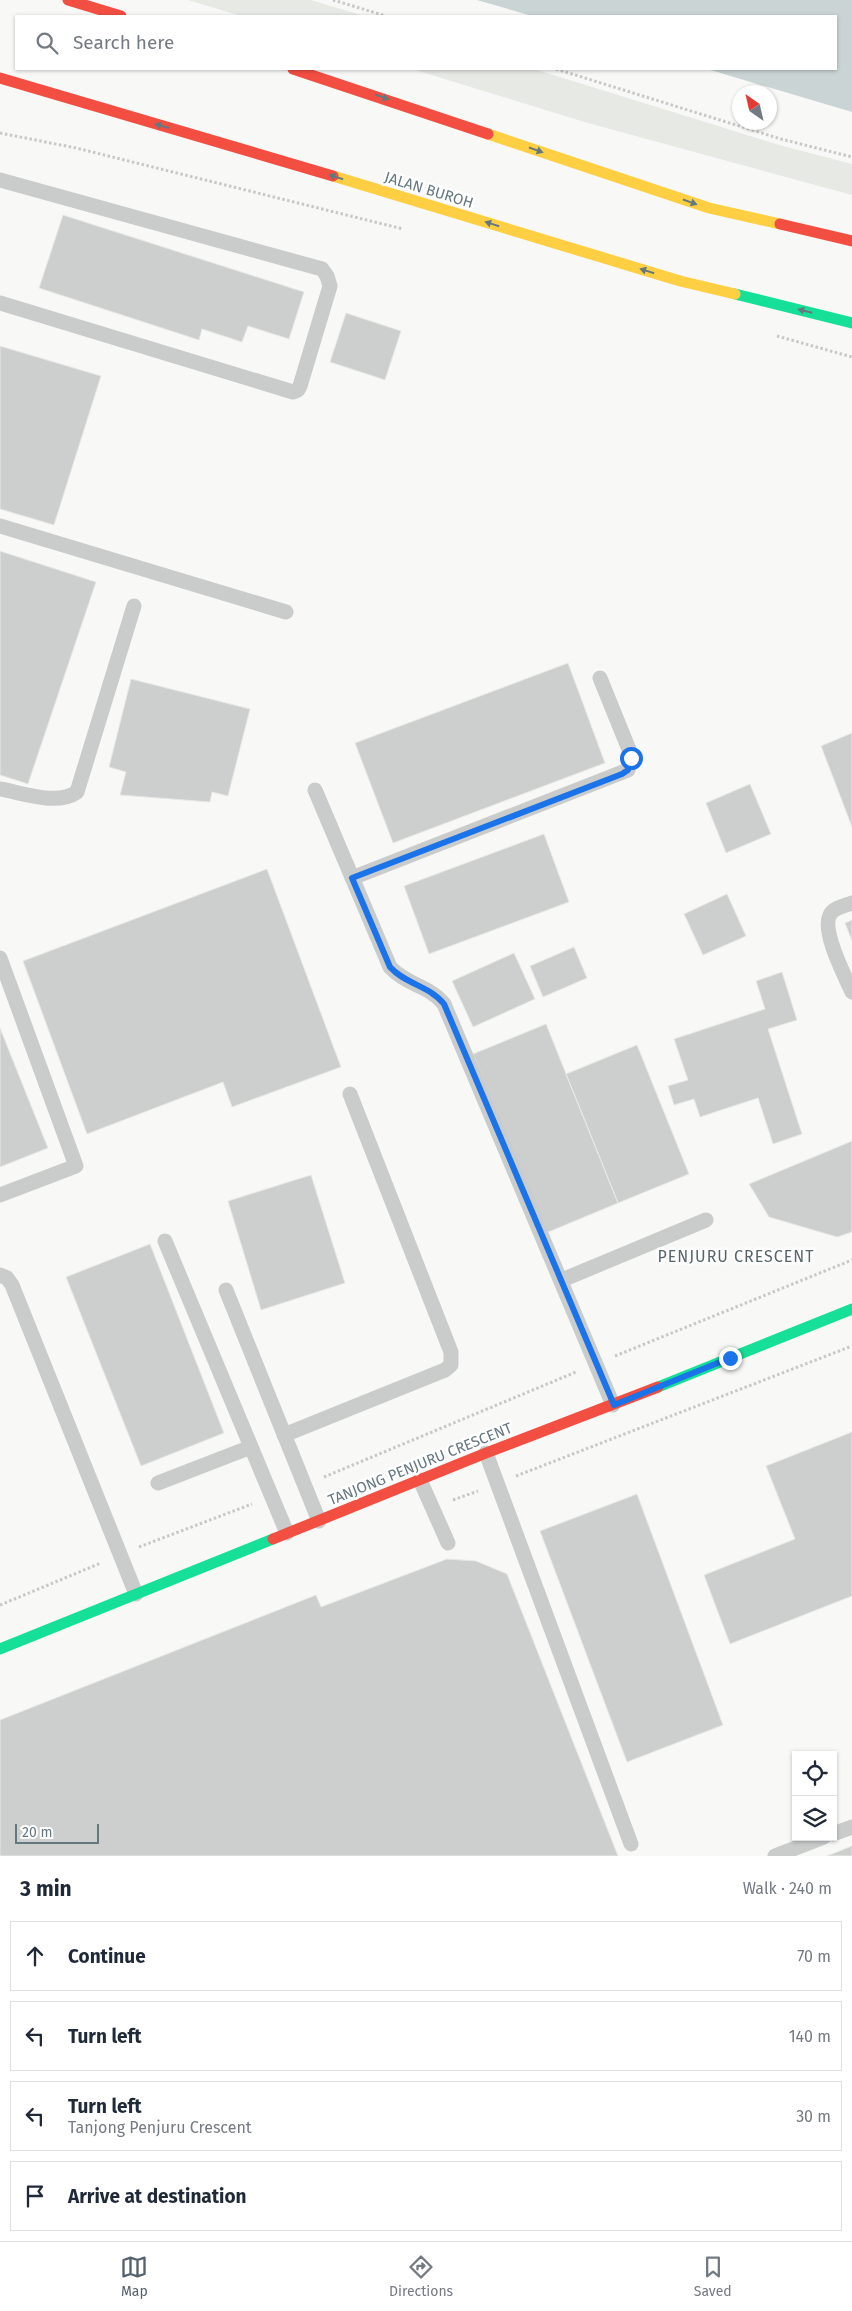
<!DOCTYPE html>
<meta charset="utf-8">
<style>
body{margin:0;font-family:"Fira Sans",sans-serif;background:#f2f2f3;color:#1f2937}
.controls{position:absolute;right:15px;bottom:15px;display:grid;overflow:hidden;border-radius:0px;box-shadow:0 1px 4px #0004}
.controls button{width:45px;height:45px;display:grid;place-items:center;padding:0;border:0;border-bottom:1px solid #e0e1e3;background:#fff;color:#1f2937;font:25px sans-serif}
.compass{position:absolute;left:732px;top:85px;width:45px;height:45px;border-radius:50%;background:#fff;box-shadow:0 1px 4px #0004;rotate:326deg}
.scale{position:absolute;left:15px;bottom:12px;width:84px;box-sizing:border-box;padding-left:5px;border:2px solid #657880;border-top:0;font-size:14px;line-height:18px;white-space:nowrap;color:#657880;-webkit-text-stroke:4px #fff;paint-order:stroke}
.stop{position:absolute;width:15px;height:15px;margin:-11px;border:4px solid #1a73e8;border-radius:50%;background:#fff}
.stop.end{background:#1a73e8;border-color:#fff;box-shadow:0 1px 5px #0008}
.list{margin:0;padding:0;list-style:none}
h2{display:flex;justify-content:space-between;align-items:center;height:65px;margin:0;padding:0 20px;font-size:21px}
h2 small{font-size:16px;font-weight:400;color:#747a83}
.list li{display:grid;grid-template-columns:32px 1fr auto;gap:15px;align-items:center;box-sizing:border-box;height:70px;margin:0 10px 10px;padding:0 10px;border:1px solid #e0e1e3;border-radius:0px}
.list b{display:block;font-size:19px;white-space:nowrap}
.list p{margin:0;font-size:16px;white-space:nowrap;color:#747a83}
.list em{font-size:16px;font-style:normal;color:#747a83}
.icon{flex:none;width:28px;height:28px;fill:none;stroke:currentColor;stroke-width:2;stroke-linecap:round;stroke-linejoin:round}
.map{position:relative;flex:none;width:852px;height:1856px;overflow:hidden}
.search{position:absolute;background:#fff;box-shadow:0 1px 4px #0004;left:15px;right:15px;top:15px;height:55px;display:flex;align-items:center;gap:12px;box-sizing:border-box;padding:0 18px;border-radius:0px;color:#747a83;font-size:19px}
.sheet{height:385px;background:#fff}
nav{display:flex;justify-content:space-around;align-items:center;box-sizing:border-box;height:70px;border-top:1px solid #e0e1e3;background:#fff;font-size:14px;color:#747a83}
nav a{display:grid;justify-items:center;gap:2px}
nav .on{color:#55616b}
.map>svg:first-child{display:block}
.green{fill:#e7e9e5}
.water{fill:#cad4d5}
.building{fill:#cdcfcf;stroke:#e8e8e6}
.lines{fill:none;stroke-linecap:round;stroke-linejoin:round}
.path{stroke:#c8c8c9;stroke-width:3;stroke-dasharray:2.5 2.5;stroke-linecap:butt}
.lane{stroke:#cacccc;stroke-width:15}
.fast{stroke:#16e098;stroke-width:11}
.slow{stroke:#ffcf43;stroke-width:11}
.jam{stroke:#f24e42;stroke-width:11}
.oneway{fill:#657880}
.route{stroke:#1a73e8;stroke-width:6}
.labels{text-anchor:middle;stroke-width:5;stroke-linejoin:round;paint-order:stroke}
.street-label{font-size:15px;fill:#657880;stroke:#fff}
.neighbourhood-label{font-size:16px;letter-spacing:1px;fill:#57656b;stroke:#fff}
</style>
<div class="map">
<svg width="852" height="1856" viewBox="0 0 852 1856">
<rect width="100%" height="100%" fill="#f8f8f7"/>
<path class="green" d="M188 0H311L364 16H241Z
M412 69H534L779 145 852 164V195L588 123Z"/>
<path class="water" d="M477 0H852V112L707 69H836V16H532Z"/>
<path class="building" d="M63 215 304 292 289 339 248 326 242 342 202 329 199 340 39 288Z
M346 313 401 331 385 380 330 362Z
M0 346 101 376 54 525 0 509Z
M0 551 96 582 28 784 0 775Z
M568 663 605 763 393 843 355 743Z
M131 679 250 709 228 796 212 792 210 802 120 795 126 772 109 767Z
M852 733V827L821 746Z
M750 784 771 834 726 853 706 803Z
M544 834 569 902 429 954 404 886Z
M267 869 341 1067 232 1107 223 1082 87 1134 23 961Z
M727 894 746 936 703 955 684 914Z
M852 920V941L845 923Z
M574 947 587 978 543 997 530 966Z
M514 953 535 999 473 1027 452 981Z
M782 972 797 1020 768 1029 802 1134 773 1144 758 1098 700 1117 694 1099 674 1105 668 1086 688 1080 674 1039 765 1009 756 981Z
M546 1024 618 1203 546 1233 473 1054Z
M0 1028 48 1148 0 1167Z
M637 1045 689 1174 618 1203 566 1074Z
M852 1141V1232L837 1237 769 1217 749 1184Z
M311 1175 345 1283 261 1310 228 1201Z
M150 1244 224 1433 141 1466 66 1277Z
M852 1432V1596L730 1644 704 1575 795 1539 766 1466Z
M637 1494 723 1725 627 1762 540 1531Z
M447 1559 476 1561 507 1574 618 1856H0V1720L316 1595 321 1607Z
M852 1846V1856H827Z"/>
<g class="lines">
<path class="path" d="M333 0 386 16
M556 69 781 139 852 157
M0 133 76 148 403 229
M777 336 852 357
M615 1356 852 1260
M516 1476 852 1346
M324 1477 576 1372
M453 1500 478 1491
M139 1547 252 1504
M0 1605 101 1563"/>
<path class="lane" d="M0 180 322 269 327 276 330 286 300 386 298 390 293 392 0 303
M0 526 286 612
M0 789C23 793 57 806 77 792L134 606
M315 790 390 967C406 985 429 985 444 1004L613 1405
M352 878 628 770 631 758 630 752 600 678
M852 903C847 905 838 907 833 911 817 924 845 976 852 992
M0 958 76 1166 0 1195
M165 1241 287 1533
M0 1275 7 1278 12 1285 136 1594
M562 1280 706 1220
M226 1290 319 1521
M284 1435 445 1370 451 1365V1352L350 1094
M486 1453 631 1844
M420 1480 448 1543
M158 1483 251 1447
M833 1834 852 1827
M775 1856 824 1837"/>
<path class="fast" d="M735 294 852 323
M658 1387 852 1309
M0 1649 273 1539"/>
<path class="slow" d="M488 134 709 208 780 224
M333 176 680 281 735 294"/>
<path class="jam" d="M68 0 121 16
M293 69 488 134
M0 78 333 176
M780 224 852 241
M273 1539 486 1453 658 1387"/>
</g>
<defs><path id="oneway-solid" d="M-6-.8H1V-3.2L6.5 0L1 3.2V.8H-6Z" transform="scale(1.25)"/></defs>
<g class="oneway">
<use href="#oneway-solid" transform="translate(382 97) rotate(19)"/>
<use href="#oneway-solid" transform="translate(162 126) rotate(-164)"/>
<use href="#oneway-solid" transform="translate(536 150) rotate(19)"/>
<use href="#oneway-solid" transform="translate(336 177) rotate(-163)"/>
<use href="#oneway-solid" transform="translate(690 202) rotate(19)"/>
<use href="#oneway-solid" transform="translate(492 224) rotate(-163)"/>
<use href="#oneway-solid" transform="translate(647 271) rotate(-163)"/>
<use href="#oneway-solid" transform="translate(805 311) rotate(-166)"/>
</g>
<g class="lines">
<path class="route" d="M631 758 628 770 622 774 352 878 390 967C405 984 430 986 444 1004L614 1405 730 1358"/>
</g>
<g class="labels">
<g class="street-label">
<text transform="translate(429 190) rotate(17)" y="5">JALAN BUROH</text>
<text transform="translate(420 1464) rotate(-22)" y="5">TANJONG PENJURU CRESCENT</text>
</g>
<g class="neighbourhood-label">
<text x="736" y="1262">PENJURU CRESCENT</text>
</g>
</g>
</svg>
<div class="controls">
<button><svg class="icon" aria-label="locate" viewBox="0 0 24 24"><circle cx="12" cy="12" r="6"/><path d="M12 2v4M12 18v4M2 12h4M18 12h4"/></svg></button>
<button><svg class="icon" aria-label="layers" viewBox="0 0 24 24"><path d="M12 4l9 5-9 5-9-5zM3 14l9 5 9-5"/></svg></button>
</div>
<svg class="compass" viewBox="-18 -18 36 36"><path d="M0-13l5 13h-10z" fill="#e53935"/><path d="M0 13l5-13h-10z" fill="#747a83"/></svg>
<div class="scale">20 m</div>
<div class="stop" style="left:631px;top:758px"></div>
<div class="stop end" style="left:730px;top:1358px"></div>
<div class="search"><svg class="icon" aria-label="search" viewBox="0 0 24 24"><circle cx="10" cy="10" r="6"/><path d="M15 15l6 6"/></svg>Search here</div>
</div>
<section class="sheet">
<h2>3 min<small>Walk · 240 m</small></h2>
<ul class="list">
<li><svg class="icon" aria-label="ahead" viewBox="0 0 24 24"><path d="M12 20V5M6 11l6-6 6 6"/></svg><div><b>Continue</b></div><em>70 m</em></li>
<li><svg class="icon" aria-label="left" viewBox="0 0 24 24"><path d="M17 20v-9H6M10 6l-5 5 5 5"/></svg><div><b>Turn left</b></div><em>140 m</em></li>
<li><svg class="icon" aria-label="left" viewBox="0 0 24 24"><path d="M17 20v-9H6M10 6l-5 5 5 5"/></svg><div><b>Turn left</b><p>Tanjong Penjuru Crescent</p></div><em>30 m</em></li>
<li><svg class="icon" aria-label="arrive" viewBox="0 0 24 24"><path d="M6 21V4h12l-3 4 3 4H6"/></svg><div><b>Arrive at destination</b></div></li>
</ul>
</section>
<nav>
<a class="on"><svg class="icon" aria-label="map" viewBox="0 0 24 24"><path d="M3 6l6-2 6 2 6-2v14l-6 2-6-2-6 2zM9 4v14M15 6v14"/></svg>Map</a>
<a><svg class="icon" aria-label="directions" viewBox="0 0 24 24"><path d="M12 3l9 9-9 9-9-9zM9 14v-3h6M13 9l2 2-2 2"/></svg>Directions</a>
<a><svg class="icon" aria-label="saved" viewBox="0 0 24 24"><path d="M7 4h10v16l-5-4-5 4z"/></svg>Saved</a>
</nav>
